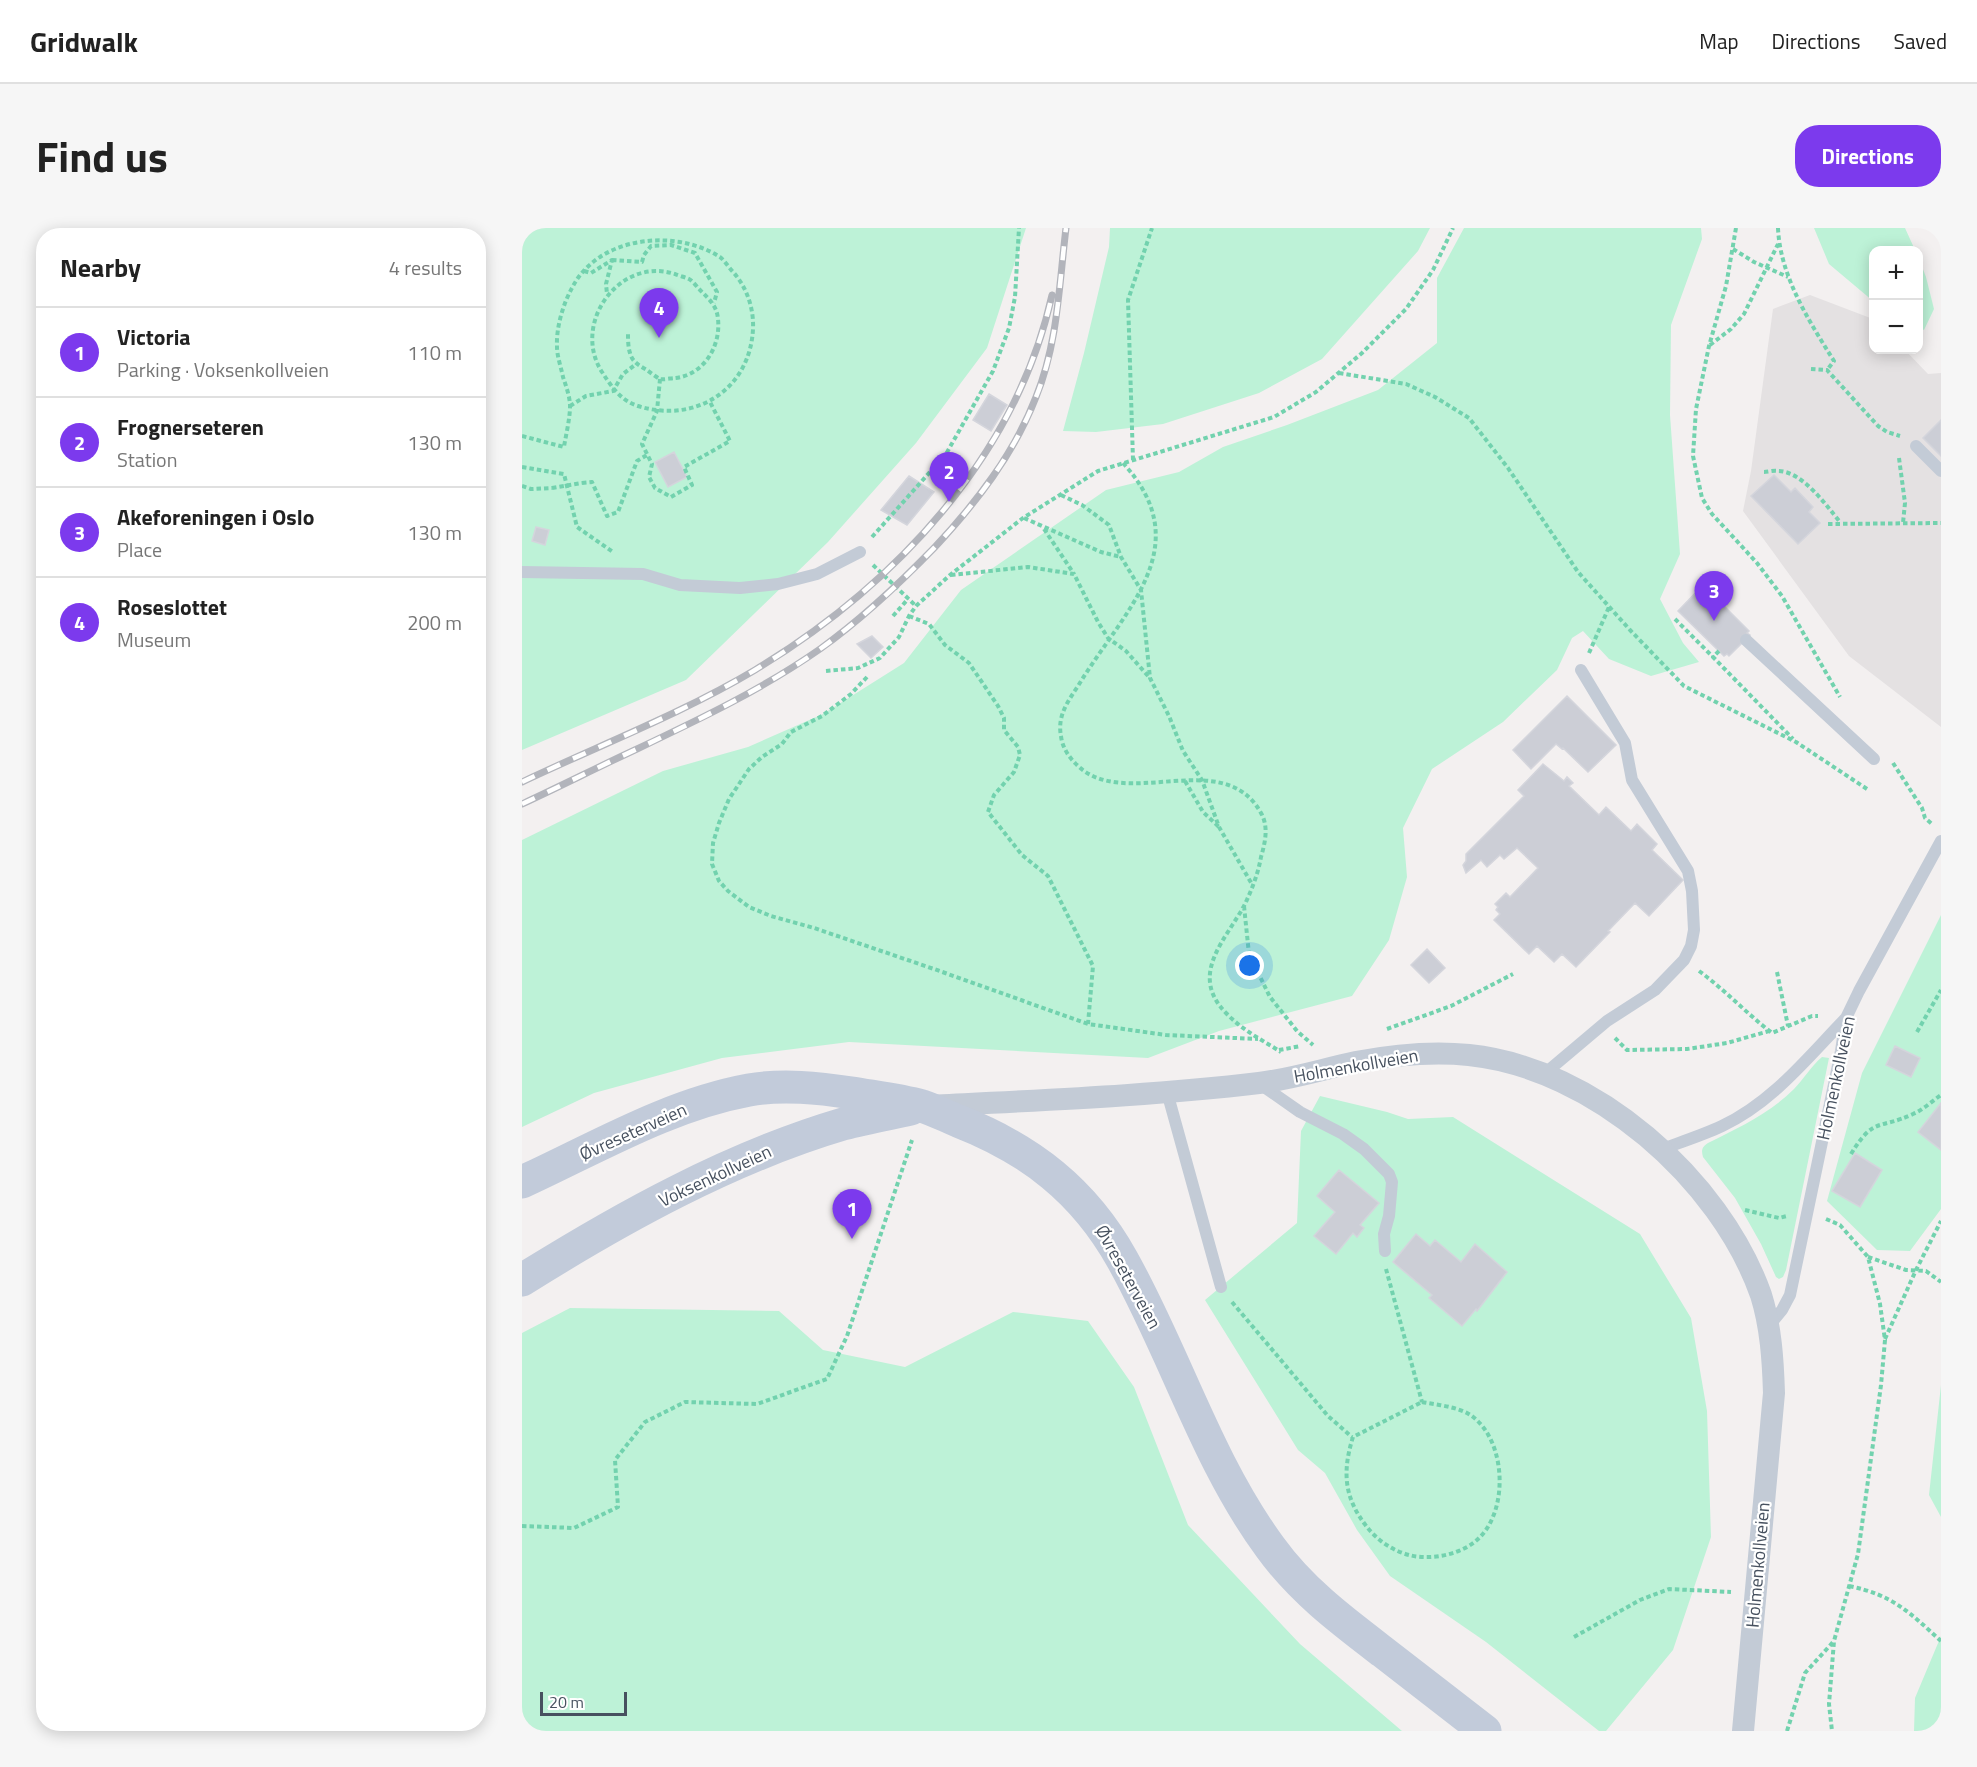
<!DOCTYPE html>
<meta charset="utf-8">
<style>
body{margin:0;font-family:"Titillium Web",sans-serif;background:#f6f6f6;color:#222}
.controls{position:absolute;right:18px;top:18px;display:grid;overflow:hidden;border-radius:12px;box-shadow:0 3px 15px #0003}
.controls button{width:54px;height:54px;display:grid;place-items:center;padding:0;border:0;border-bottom:2px solid #e0e0e0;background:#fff;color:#222;font:30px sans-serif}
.scale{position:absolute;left:18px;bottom:15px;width:87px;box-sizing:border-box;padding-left:6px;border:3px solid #47515f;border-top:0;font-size:16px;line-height:21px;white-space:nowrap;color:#47515f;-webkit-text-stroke:4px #fff;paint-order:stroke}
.you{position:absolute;left:728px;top:738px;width:21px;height:21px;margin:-15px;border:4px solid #fff;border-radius:50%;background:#1a73e8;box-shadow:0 0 0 9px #1a73e833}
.badge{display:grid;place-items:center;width:39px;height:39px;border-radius:50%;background:#7c3aed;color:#fff;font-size:20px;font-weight:700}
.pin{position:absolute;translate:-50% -50px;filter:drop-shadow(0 2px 3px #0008)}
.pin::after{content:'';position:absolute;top:32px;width:21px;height:18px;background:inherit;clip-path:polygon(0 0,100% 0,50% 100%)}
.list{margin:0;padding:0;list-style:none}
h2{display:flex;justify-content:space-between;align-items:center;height:78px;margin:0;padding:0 24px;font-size:26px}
h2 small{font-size:20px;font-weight:400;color:#767676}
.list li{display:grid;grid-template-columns:39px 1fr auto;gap:18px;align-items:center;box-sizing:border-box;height:90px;padding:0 24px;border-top:2px solid #e0e0e0}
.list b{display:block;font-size:22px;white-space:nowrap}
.list p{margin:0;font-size:20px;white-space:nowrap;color:#767676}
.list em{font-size:20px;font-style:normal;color:#767676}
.map{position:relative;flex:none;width:1419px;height:1503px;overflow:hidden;border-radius:24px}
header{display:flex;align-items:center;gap:36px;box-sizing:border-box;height:84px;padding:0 30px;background:#fff;border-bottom:2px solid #e0e0e0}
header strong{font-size:28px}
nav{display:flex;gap:33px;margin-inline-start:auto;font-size:21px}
.intro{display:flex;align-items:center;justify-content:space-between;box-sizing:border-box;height:144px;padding:0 36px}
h1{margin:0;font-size:42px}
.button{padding:15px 27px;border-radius:24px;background:#7c3aed;color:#fff;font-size:21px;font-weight:700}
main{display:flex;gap:36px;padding:0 36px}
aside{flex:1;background:#fff;border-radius:24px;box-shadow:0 3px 15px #0003}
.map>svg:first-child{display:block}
.education{fill:#e4e1e2}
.green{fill:#bdf2d7}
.building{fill:#ccced6;stroke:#d4d5dc;stroke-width:1.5}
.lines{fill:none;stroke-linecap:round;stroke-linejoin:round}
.path{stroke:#72d2ae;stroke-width:4;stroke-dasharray:4.5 3;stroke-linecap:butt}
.lane{stroke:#c3cbd6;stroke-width:12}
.street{stroke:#c3cbd6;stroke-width:22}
.secondary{stroke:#c2cbda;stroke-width:33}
.rail-casing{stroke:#b2b4bb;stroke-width:7}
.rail{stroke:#fff;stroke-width:4.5;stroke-dasharray:14;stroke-linecap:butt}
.path-bridge{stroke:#72d2ae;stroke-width:4;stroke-dasharray:4.5 3;stroke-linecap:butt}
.labels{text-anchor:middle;stroke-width:4.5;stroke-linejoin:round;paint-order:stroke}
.street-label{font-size:18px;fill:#47515f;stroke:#fff}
</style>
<header>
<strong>Gridwalk</strong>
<nav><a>Map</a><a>Directions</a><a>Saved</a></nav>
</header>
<div class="intro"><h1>Find us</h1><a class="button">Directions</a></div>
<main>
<aside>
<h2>Nearby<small>4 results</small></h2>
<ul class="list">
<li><span class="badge">1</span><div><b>Victoria</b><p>Parking · Voksenkollveien</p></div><em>110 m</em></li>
<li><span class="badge">2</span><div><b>Frognerseteren</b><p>Station</p></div><em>130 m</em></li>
<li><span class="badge">3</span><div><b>Akeforeningen i Oslo</b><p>Place</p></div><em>130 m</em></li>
<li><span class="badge">4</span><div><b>Roseslottet</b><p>Museum</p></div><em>200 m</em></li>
</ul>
</aside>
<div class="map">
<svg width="1419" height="1503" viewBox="0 0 1419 1503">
<rect width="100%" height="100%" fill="#f3f0f0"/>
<path class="education" d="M1288 67 1351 91 1352 122H1383L1406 146 1419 145V499L1327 428 1221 283 1229 243 1251 81Z"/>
<path class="green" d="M0 0H504L465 120 394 215 306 314 164 452 0 522Z
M588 0H908L896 23 800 131 737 165 641 196 574 204 541 203 562 125 587 19Z
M942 0H1179L1180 11 1149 97 1148 187 1158 326 1138 371 1161 415 1177 434 1129 448 1087 431 1061 403 1050 410 1035 442 981 494 910 541 881 600 885 649 867 712 830 768 697 803 626 830 327 814 200 830 72 865 0 899V612L141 543 226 519 301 486 382 435 439 362 584 262 657 244 701 219 765 197 856 162 915 115V50Z
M1292 0H1383L1393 22H1352L1351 73 1307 36Z
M1397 31 1404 49 1412 81 1402 102 1397 99Z
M1419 687V981L1388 1023 1355 1022 1305 973 1340 845Z
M1300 829 1307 830 1264 1042 1261 1049 1257 1051 1254 1049 1239 1016 1213 970 1181 929C1179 922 1180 919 1186 915 1216 900 1248 885 1272 861 1282 851 1289 838 1300 829Z
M798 868 865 884 886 891 931 889 1118 1006 1169 1090 1185 1183 1189 1309 1151 1422 1084 1503H1077L964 1414 868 1348 835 1302 803 1245 776 1222 683 1072 775 995 779 903Z
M48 1080 257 1083 301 1122 383 1139 491 1084 566 1093 612 1159 666 1297 778 1416 880 1503H0V1105Z
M1419 1157V1289L1407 1267Z
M1419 1408V1503H1392L1393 1470Z"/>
<path class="building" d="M467 166 485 177 469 203 451 192Z
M1419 192V228L1401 210Z
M152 224 165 249 146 259 133 234Z
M1252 247 1269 264 1273 260 1291 279 1287 284 1298 295 1276 316 1229 268Z
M387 248 412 264 385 297 359 282Z
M14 299 27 302 23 317 10 313Z
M1181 357 1227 403 1225 405 1228 407 1207 428 1205 426 1202 428 1156 383Z
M350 408 361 419 349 430 335 416Z
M1045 468 1094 517 1066 544 1041 520 1040 521 1034 516 1009 541 991 522Z
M1021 536 1042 553 1045 549 1051 555 1047 558 1077 587 1084 579 1109 603 1115 596 1135 616 1130 622 1161 652 1127 688 1113 675 1086 703 1088 704 1054 739 1040 726 1032 734 1015 718 1007 726 972 692 978 686 974 682 976 679 973 676 984 665 988 669 1016 640 995 620 982 631 978 627 965 639 959 632 944 645 941 637 944 633V626L1002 568 996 562Z
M905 721 923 740 907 755 889 737Z
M1373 818 1398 830 1389 849 1364 837Z
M1419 875V922L1396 904Z
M1333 925 1360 942 1338 979 1310 963Z
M817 942 857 975 838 997 842 1000 835 1009 831 1005 814 1026 792 1008 813 984 795 968Z
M894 1006 908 1018 913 1012 939 1034 953 1016 985 1044 955 1083 954 1081 940 1098 907 1070 910 1067 871 1034Z"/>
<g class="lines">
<path class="path" d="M1214 0 1204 58 1187 118 1174 181 1171 228 1180 270 1190 286 1235 335 1260 368 1318 469
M1256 0C1258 48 1287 93 1312 133L1305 142
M1211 21 1232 34 1266 49
M90 32 120 34 122 27 129 18 149 17 173 25 195 64 192 75
M62 43 69 45 90 32 84 56 85 66
M1188 117 1209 101 1222 86 1256 16
M1289 141 1305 142 1356 198 1365 204 1378 208
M817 145 884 156 913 169 947 190 986 240 1056 344 1108 402 1162 458 1274 514 1345 561
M138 151 135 183 120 216 130 236 127 249 133 260 149 269 170 257 162 239 208 213 188 174
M48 178 64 168 91 163 101 146 114 136
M0 208 42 219C44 206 48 191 48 178 48 169 44 158 41 149 39 139 35 128 35 119 34 100 41 76 50 60 76 8 153 0 198 29 203 33 207 40 212 45 225 60 232 81 231 101 228 162 173 196 116 178 99 173 89 158 80 144 49 96 97 28 153 46 157 48 163 49 167 51 171 53 175 59 178 62 187 71 195 78 196 91 199 118 182 147 153 150 149 150 142 152 138 151 134 149 129 145 125 142 118 138 110 134 108 125 106 119 106 111 106 105
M424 226 433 232
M1377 230 1383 275 1381 295
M611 232 606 72 630 0
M601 235C678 319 601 383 556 458 546 473 535 488 539 508 540 518 546 528 553 535 600 586 701 516 739 585 747 599 743 615 739 629 736 646 730 661 723 676 704 712 666 746 704 785 720 802 740 812 759 824
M0 239 42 246 55 299 91 324
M1242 244C1246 244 1252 242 1256 243 1280 243 1304 277 1318 294
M60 255 70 254 85 288 96 284 115 233 125 227
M0 258 9 261 30 260
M539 267 560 277 587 297 599 329 619 362 628 450 647 488 661 523 680 552 697 599 731 658
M502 290 579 324 599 329
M1306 296 1419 295
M522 301 552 346
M350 309 424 226 471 143 487 100 493 69 497 0
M351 337 394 378
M429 347 506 339 552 346 576 394 586 410 604 423 627 449
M371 388 386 371
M387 388 407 396 423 417 447 435 476 478 482 490V502L496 519 498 527 492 544 472 567 466 584 500 627 526 648 571 738 566 796
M1153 391 1191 429
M1197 423 1191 429 1271 511
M1067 425 1087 379
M304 443 336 440 358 430 377 409 387 388 394 378 428 347 501 290 576 243 752 189 794 164 840 125 884 81 911 42 931 0
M345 449 329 466 300 488 269 504 260 516 240 529 227 541 207 571 197 595 191 615 190 636 197 653 206 663 227 679 249 688 292 700 412 741 566 796 644 807 736 811
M1371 535 1400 580 1403 590 1410 596
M663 553 681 584 697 599
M722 678 727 726 748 769 775 803 791 817
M1177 743C1203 762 1224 785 1250 805L1290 788H1296
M1255 744 1266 798
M865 801 929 778 991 746
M1395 804 1419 762
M1093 810 1105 822 1165 821 1205 815 1247 803
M757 822 779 818
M1329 926C1352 888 1357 902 1391 886 1401 882 1410 873 1419 867
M1223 982 1257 990 1265 988
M1304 991 1318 997 1346 1029 1358 1076 1363 1112 1359 1157 1336 1326 1312 1413 1307 1476 1310 1503
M1346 1029 1384 1042 1404 1043 1419 1054
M864 1041 900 1174
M710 1074 806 1188 830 1209
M1363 1111 1394 1042 1419 993
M900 1174C915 1177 931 1178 945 1185 983 1206 988 1277 959 1308 943 1326 910 1333 887 1327 871 1323 855 1312 845 1299 822 1270 820 1244 831 1209Z
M0 1298 52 1300 96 1279 93 1232 123 1194 163 1174 235 1176 305 1151 325 1108 390 912
M1327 1358C1371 1367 1387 1384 1419 1413
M1052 1409 1118 1372 1147 1361 1209 1364
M1265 1503 1283 1445 1312 1413"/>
<path class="lane" d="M1394 218 1419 243
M0 344 121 346 158 357 218 360 256 356 295 346 338 324
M1224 412 1352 531
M1021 847 1085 793 1133 762 1162 732 1169 718 1172 702 1170 663 1166 643 1110 552 1103 515 1059 442
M738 856 778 884 821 906 842 921 867 946 870 954 867 988 862 1006 863 1023
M645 864 699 1059
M1140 921C1159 914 1181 907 1200 898 1251 874 1286 829 1324 790
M1246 1099 1260 1082 1268 1067 1319 823 1324 790 1337 763 1419 613"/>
<path class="street" d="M410 878C519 872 628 868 737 855 770 851 801 841 834 834 871 827 909 823 947 827 1072 840 1198 951 1239 1067 1249 1099 1251 1133 1252 1165L1221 1503"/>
<path class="secondary" d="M0 954C74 920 146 877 227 862 261 856 297 860 330 865 353 869 378 872 400 878 412 882 424 888 436 893 508 921 562 963 600 1031 653 1125 684 1232 748 1319 779 1362 819 1392 861 1424 895 1450 929 1477 963 1503
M0 1052C99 990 209 929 321 896 343 890 366 886 389 881"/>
<g class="rail-casing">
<path id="rail" d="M0 554C78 517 159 486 233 442 372 358 494 229 530 67
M0 576C39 558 76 539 115 521 178 491 241 461 298 421 340 391 377 356 413 319 454 275 492 226 514 169 536 115 537 57 544 0"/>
</g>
<use href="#rail" class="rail"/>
<path class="path-bridge" d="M30 260 60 255"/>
</g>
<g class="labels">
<g class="street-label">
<text transform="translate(834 838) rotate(-10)" y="6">Holmenkollveien</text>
<text transform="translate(1314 850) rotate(-78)" y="6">Holmenkollveien</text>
<text transform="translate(111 904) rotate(-24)" y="6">Øvreseterveien</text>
<text transform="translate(193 948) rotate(-25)" y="6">Voksenkollveien</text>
<text transform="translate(606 1049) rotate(61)" y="6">Øvreseterveien</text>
<text transform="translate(1236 1337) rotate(-85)" y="6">Holmenkollveien</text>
</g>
</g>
</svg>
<div class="controls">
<button>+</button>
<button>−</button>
</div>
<div class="scale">20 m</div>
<div class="you"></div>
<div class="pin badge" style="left:330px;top:1011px">1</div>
<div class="pin badge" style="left:427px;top:274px">2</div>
<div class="pin badge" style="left:1192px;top:393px">3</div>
<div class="pin badge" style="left:137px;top:110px">4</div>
</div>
</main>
